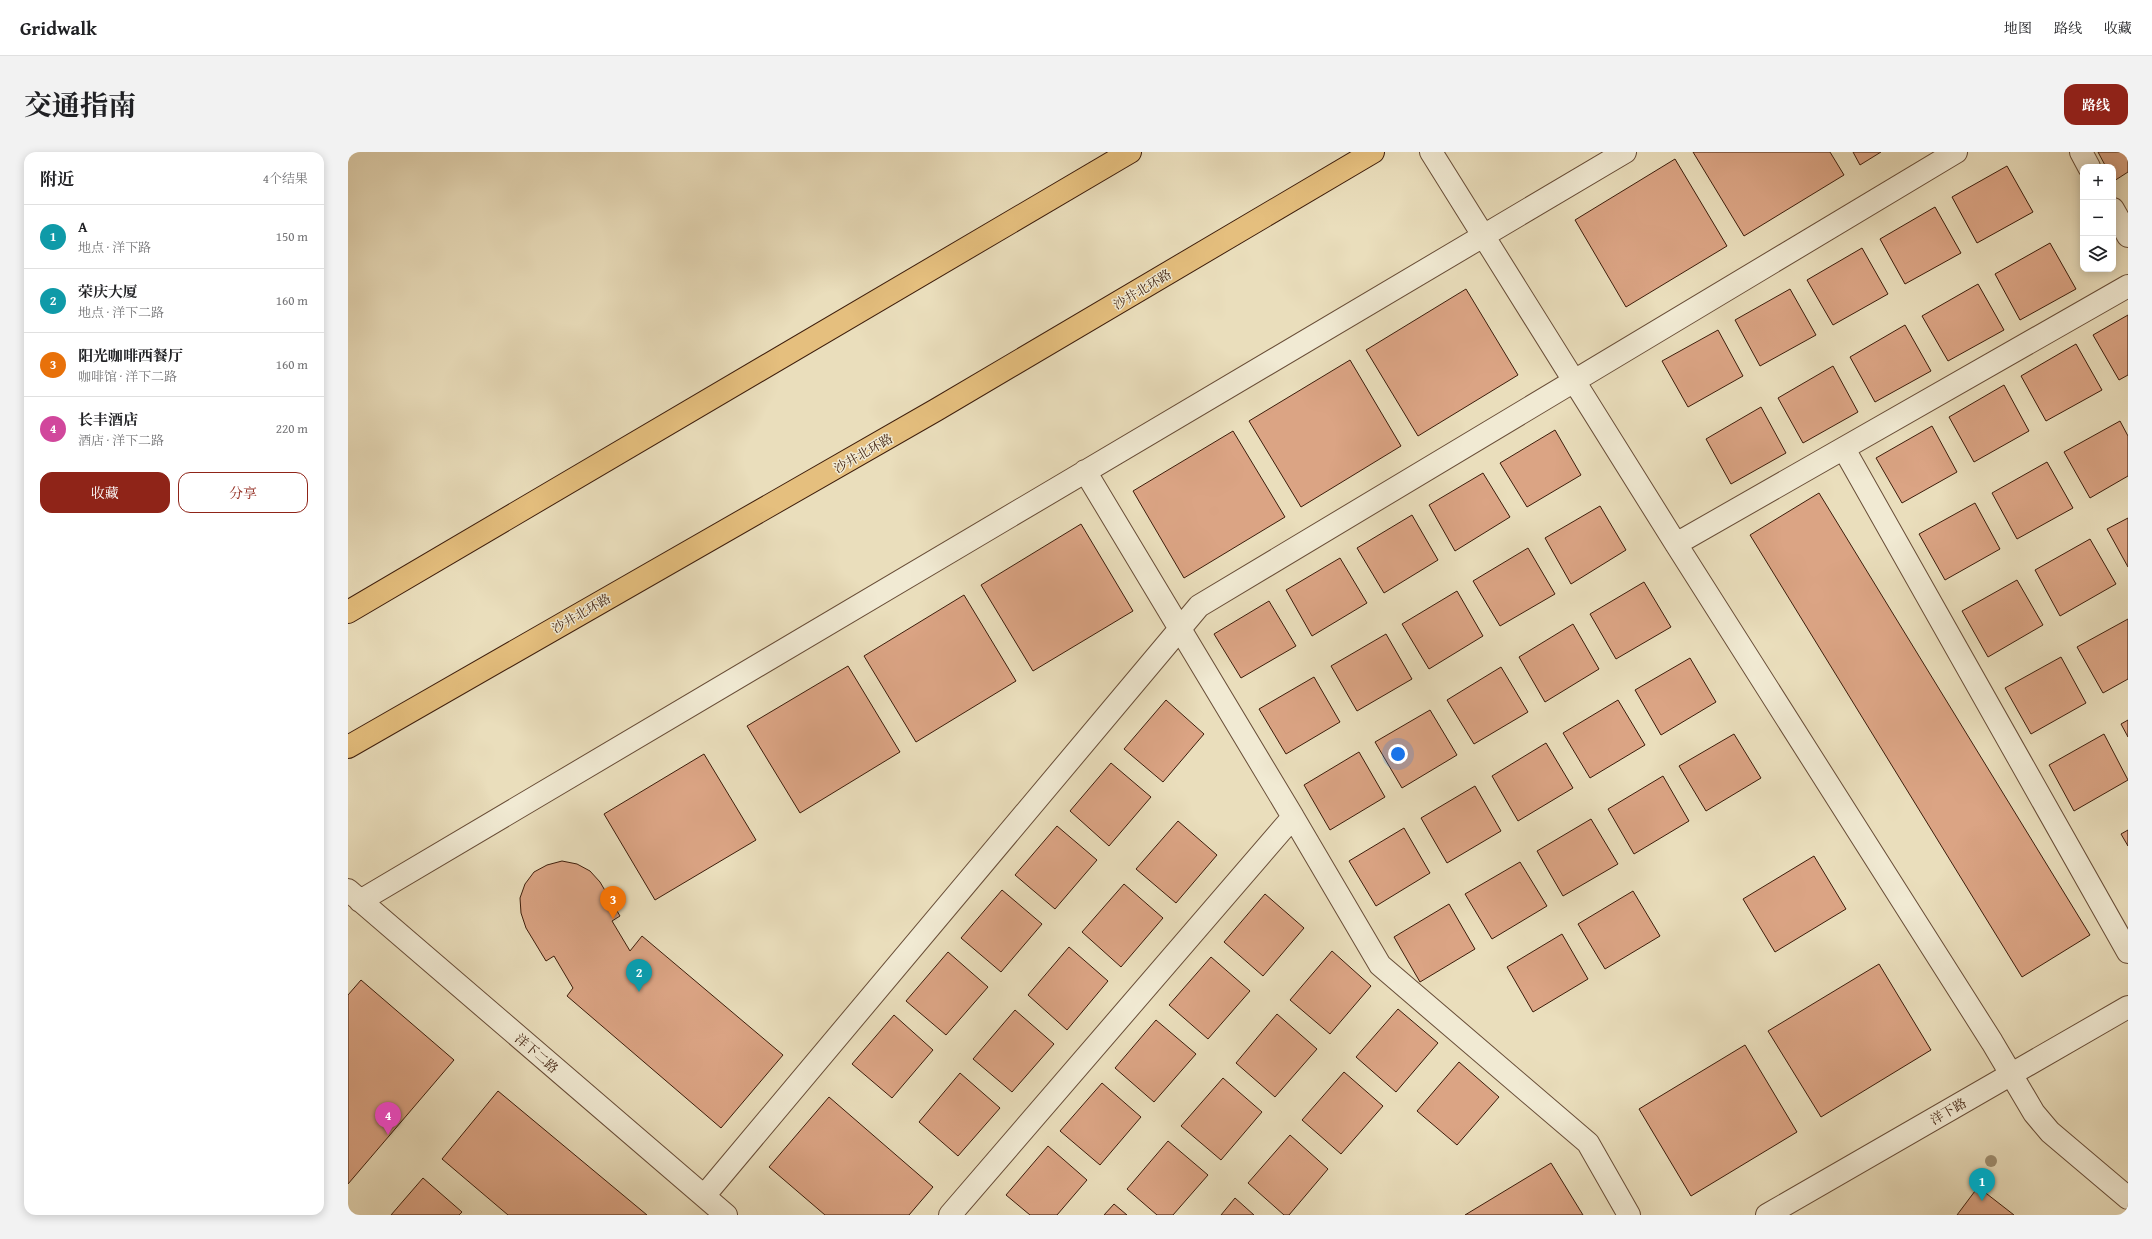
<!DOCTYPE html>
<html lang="zh">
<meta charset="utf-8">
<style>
body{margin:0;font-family:"Gentium Book Plus","Noto Serif SC",serif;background:#f2f2f2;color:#202124}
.controls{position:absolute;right:12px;top:12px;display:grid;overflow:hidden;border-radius:8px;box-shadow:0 2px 10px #0003}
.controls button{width:36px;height:36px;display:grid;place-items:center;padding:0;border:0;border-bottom:1px solid #e0e0e0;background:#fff;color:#202124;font:20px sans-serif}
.you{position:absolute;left:1050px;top:602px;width:14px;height:14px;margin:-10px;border:3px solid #fff;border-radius:50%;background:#1a73e8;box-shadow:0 0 0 6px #1a73e833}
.badge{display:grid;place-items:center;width:26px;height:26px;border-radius:50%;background:#8f2418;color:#fff;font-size:13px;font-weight:700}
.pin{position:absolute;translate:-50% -33px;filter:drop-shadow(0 1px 2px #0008)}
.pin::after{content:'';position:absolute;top:21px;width:14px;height:12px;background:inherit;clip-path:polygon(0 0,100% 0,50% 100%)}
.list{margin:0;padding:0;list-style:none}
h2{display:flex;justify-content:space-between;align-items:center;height:52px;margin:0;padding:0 16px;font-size:17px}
h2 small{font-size:13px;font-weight:400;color:#757577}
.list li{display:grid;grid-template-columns:26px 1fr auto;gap:12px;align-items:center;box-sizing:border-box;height:64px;padding:0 16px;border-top:1px solid #e0e0e0}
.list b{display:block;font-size:15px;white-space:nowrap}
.list p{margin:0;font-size:13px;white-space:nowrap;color:#757577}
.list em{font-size:13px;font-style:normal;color:#757577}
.actions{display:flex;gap:8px;padding:12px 16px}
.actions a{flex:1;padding:9px 0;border:1px solid #8f2418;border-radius:12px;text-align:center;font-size:14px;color:#8f2418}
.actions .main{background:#8f2418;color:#fff}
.icon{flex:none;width:22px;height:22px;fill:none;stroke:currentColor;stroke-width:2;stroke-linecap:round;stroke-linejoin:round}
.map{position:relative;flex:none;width:1780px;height:1063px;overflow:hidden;border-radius:12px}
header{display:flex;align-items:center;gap:24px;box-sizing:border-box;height:56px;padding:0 20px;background:#fff;border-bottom:1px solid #e0e0e0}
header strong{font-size:19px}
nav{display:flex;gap:22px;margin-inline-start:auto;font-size:14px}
.intro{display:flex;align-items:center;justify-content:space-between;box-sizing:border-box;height:96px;padding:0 24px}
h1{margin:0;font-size:28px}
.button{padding:10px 18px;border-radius:12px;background:#8f2418;color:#fff;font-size:14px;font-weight:700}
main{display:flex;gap:24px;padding:0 24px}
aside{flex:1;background:#fff;border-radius:12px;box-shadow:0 2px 10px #0003}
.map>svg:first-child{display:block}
.building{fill:#dba484;stroke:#3d1d0b}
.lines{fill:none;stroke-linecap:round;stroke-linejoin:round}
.minor-casing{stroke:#684d37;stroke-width:24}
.major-casing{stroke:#3d1d0b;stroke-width:24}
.minor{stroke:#f1ead3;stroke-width:22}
.major{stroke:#e5bf7e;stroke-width:22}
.tree{fill:#9f8f71}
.labels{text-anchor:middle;stroke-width:3;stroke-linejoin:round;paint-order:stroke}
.street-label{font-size:13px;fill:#3d1d0b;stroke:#f1ead3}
</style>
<header>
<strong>Gridwalk</strong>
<nav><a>地图</a><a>路线</a><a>收藏</a></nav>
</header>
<div class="intro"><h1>交通指南</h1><a class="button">路线</a></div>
<main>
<aside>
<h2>附近<small>4个结果</small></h2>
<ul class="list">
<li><span class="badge" style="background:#0f9aa8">1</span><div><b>A</b><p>地点 · 洋下路</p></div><em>150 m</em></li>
<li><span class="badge" style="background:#0f9aa8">2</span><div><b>荣庆大厦</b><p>地点 · 洋下二路</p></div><em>160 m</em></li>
<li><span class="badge" style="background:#e8710a">3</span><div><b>阳光咖啡西餐厅</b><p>咖啡馆 · 洋下二路</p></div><em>160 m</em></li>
<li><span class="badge" style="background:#d1479c">4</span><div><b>长丰酒店</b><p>酒店 · 洋下二路</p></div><em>220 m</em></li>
</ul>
<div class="actions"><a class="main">收藏</a><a>分享</a></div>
</aside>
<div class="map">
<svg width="1780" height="1063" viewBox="0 0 1780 1063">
<rect width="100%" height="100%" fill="#eadebc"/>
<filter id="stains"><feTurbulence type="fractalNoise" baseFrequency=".005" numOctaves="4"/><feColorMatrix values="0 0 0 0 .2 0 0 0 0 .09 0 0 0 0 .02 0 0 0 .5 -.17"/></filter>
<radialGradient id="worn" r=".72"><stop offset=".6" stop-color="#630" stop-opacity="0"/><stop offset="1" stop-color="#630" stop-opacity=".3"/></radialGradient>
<path class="building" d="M1345 0H1482L1496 23 1396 84Z
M1505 0H1533L1512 13Z
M1750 0H1780V20L1766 29 1765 15H1758Z
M1327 7 1379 94 1278 155 1227 68Z
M1659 14 1685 60 1629 91 1604 45Z
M1587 55 1613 101 1557 132 1532 87Z
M1702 91 1728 137 1672 168 1647 122Z
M1514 96 1540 142 1485 173 1459 128Z
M1630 132 1656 178 1600 209 1574 164Z
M1118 137 1170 223 1070 284 1018 198Z
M1442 137 1468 183 1412 214 1387 168Z
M1780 163V223L1771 228 1745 183Z
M1557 173 1583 219 1527 250 1502 205Z
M1370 178 1395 224 1340 255 1314 209Z
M1728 192 1754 238 1698 269 1673 224Z
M1002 208 1053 294 953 355 901 269Z
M1485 214 1510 260 1455 291 1430 246Z
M1656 233 1681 279 1626 310 1601 265Z
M1413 255 1438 301 1383 332 1358 287Z
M1772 269 1780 284V324L1742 346 1716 300Z
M1584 274 1609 320 1554 351 1528 306Z
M1207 278 1233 323 1179 355 1152 311Z
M885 279 937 365 836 426 785 339Z
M1699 310 1725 356 1669 387 1644 341Z
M1135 321 1162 365 1107 399 1081 353Z
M1471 341 1742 783 1674 825 1402 383Z
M1627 351 1652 397 1597 428 1571 382Z
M1252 354 1278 398 1223 432 1197 386Z
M1064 363 1090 408 1036 441 1009 396Z
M1780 366V415L1759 377Z
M733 372 785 459 685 519 633 433Z
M1742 387 1768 432 1712 464 1687 418Z
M1180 396 1207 442 1152 474 1125 429Z
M992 406 1019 451 964 484 938 438Z
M1669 428 1695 473 1640 505 1614 459Z
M1296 430 1323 475 1268 507 1242 462Z
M1109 439 1135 484 1081 517 1054 472Z
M616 443 668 529 568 590 516 504Z
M921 449 948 494 893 526 866 482Z
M1780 467V527L1755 541 1729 495Z
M1225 472 1251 517 1197 550 1171 505Z
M1038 482 1064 527 1009 559 983 514Z
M1713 505 1738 551 1683 582 1657 536Z
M1342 506 1368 550 1313 583 1287 538Z
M500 514 552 600 452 661 399 574Z
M1153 515 1180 560 1126 592 1099 548Z
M966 525 992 570 938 602 911 557Z
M818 548 856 582 815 630 776 597Z
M1270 548 1297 593 1242 626 1215 581Z
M1082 558 1109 603 1054 636 1027 590Z
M1780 568V585L1773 572Z
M1386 582 1413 626 1358 659 1331 614Z
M1756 582 1780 628 1726 659 1701 613Z
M1198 591 1225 636 1170 669 1144 624Z
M1011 600 1037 645 982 678 956 633Z
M356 602 408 688 307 748 256 662Z
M763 611 803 645 761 694 722 659Z
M1315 624 1341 669 1286 702 1260 657Z
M1127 634 1153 679 1099 711 1073 666Z
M1243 667 1270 712 1215 744 1189 699Z
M830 669 869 703 828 751 788 717Z
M709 674 749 708 707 757 667 723Z
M1056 676 1082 721 1028 754 1001 709Z
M1780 678V694L1773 682Z
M1466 704 1498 757 1427 800 1395 747Z
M214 709 229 712 242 719 252 730 272 764 264 769 282 799 294 784 435 903 373 976 219 844 225 836 206 804 198 809 178 776 173 761 172 746 177 732 186 720 199 713Z
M1172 710 1199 754 1144 787 1117 742Z
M776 732 815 766 773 815 734 780Z
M654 738 694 772 653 820 613 786Z
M1285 739 1312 784 1257 817 1230 772Z
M917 742 956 776 915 824 876 790Z
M1101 752 1127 797 1072 830 1046 785Z
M1214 782 1240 827 1185 860 1159 815Z
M721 795 760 829 719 878 680 843Z
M984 799 1023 834 982 882 942 848Z
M600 800 640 835 598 883 558 849Z
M863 805 902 839 860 887 821 853Z
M1531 812 1583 898 1473 965 1420 879Z
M13 828 106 908 0 1032V843Z
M1050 857 1090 891 1048 940 1008 905Z
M667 858 706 892 664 940 625 907Z
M929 862 969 897 927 945 888 911Z
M546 863 585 898 544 946 504 912Z
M808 868 848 902 806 950 767 916Z
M1397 893 1449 980 1343 1044 1291 957Z
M1111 910 1151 945 1109 993 1069 959Z
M996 920 1035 954 993 1002 954 968Z
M612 921 652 956 610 1004 571 970Z
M875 926 914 960 873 1008 833 974Z
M754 931 793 965 752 1013 712 979Z
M150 939 299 1063H160L94 1007Z
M481 945 585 1035 561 1063H477L421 1015Z
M942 983 980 1017 941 1063H936L900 1031Z
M820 989 860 1023 825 1063H809L779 1037Z
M700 994 739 1028 709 1063H682L658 1043Z
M1203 1011 1235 1063H1117Z
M75 1026 114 1060 111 1063H43Z
M1630 1035 1666 1063H1609Z
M887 1046 906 1063H873Z
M766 1052 779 1063H756Z"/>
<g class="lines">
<g class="minor-casing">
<path id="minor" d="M1083 0 1328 392 1644 890 1686 961 1702 980 1780 1046
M1733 0 1741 15
M1765 57 1780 84
M1496 297 1780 800
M1328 392 1780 134
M945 665 1032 813 1240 991 1281 1063
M0 738 378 1063
M12 749 1277 0
M356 1044 851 454 1608 0
M602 1063 945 665 737 319
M1419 1063 1780 855"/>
</g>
<g class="major-casing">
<path id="major" d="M0 460 782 0
M0 595 588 258 1025 0"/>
</g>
<use href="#minor" class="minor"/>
<use href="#major" class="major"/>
</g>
<circle class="tree" cx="1643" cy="1009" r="6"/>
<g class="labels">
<g class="street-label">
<text transform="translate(794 137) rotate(-31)" y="5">沙井北环路</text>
<text transform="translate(515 301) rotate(-30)" y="5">沙井北环路</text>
<text transform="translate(233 461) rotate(-30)" y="5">沙井北环路</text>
<text transform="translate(189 901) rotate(41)" y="5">洋下二路</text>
<text transform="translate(1600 959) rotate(-30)" y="5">洋下路</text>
</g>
</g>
<rect width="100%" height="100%" filter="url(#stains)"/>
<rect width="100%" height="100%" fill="url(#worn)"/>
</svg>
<div class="controls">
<button>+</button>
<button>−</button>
<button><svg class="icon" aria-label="layers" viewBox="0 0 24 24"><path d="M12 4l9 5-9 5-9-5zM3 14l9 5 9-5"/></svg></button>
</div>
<div class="you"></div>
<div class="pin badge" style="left:1634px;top:1049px;background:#0f9aa8">1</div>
<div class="pin badge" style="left:291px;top:840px;background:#0f9aa8">2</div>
<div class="pin badge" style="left:265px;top:767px;background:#e8710a">3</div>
<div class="pin badge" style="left:40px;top:983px;background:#d1479c">4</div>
</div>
</main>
